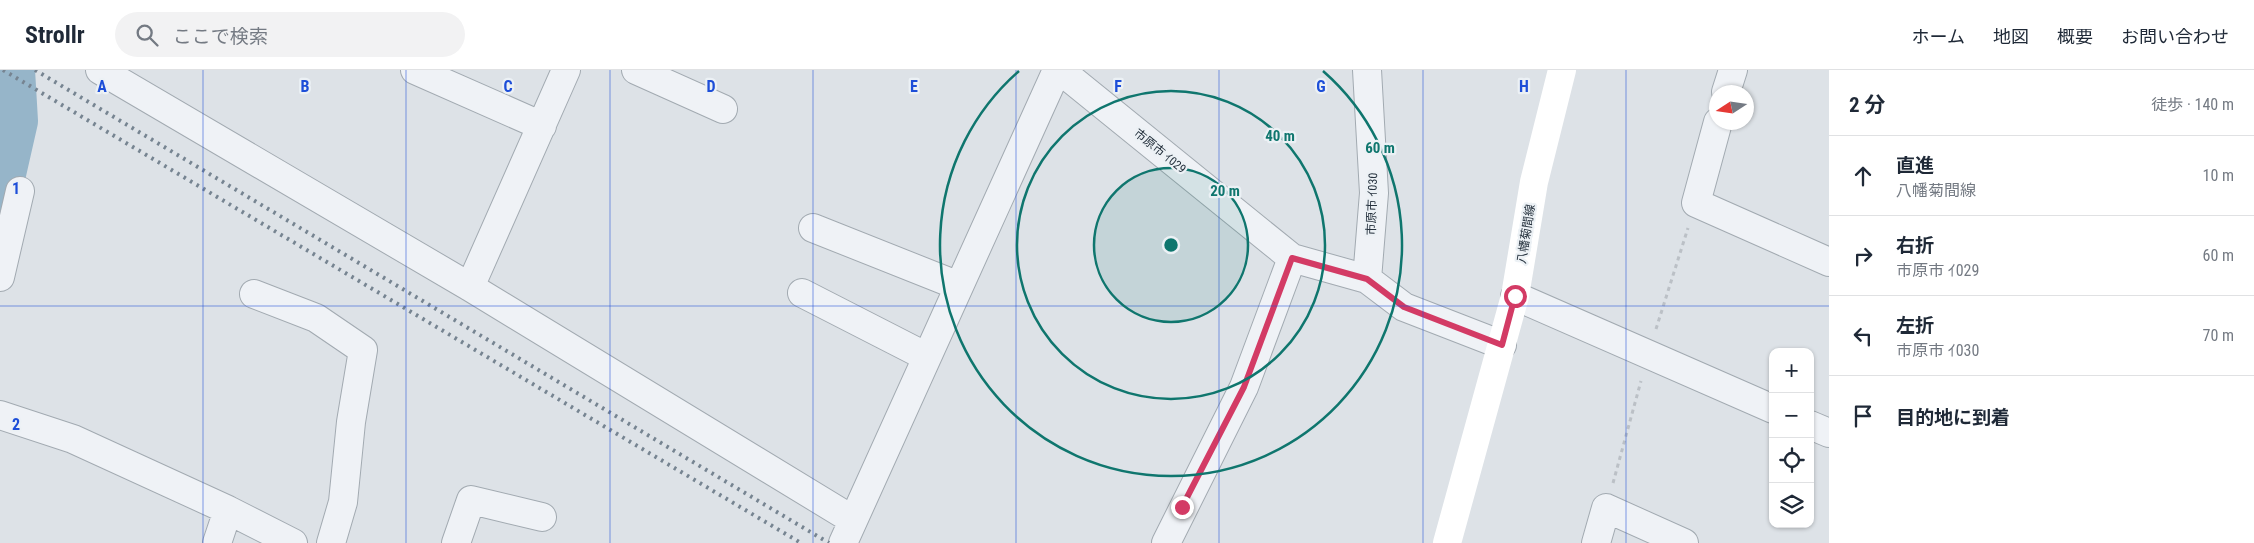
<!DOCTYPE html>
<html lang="ja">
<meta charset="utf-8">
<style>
body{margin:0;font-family:"Roboto Condensed","Noto Sans JP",sans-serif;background:#f2f2f3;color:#1f2937}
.controls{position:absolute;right:15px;bottom:15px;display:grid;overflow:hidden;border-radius:10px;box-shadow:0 1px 4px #0004}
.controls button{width:45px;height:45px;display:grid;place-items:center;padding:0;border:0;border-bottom:1px solid #e0e1e3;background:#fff;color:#1f2937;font:25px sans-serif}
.compass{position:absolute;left:1709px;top:15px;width:45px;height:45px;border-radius:50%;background:#fff;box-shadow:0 1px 4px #0004;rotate:258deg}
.stop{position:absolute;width:15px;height:15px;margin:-11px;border:4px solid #d33b65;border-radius:50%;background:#fff}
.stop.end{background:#d33b65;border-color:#fff;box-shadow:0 1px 5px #0008}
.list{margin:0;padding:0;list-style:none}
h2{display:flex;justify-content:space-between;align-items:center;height:65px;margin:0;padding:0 20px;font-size:21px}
h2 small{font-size:16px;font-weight:400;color:#747a83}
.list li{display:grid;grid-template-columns:32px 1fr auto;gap:15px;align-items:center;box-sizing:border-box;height:80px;padding:0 20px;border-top:1px solid #e0e1e3}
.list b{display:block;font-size:19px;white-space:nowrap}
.list p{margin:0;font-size:16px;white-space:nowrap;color:#747a83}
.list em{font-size:16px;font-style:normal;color:#747a83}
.icon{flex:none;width:28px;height:28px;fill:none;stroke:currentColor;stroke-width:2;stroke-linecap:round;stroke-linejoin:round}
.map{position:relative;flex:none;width:1829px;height:473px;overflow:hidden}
header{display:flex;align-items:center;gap:30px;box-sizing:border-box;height:70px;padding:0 25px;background:#fff;border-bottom:1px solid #e0e1e3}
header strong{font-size:24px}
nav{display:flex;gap:28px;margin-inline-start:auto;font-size:18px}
.search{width:350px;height:45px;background:#f2f2f3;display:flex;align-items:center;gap:12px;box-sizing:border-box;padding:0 18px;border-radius:28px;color:#747a83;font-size:19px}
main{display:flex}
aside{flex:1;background:#fff}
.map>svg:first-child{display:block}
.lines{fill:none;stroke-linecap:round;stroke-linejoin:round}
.river{stroke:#96b5c9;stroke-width:46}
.street-casing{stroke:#a2aab1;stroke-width:30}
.path{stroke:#bbc0c6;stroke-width:3;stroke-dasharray:4 4;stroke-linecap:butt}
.street{stroke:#eff2f6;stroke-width:28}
.secondary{stroke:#fff;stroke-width:28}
.rail{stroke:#768491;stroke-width:4;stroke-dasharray:2.5 5;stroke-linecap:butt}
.route{stroke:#d33b65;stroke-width:6}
.grid{fill:none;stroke:#1d4ed8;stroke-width:1;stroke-opacity:0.55}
.ring{fill:none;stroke:#0f766e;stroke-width:2.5}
.labels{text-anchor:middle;stroke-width:4.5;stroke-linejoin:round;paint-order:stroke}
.street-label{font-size:12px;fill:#26323e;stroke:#ecf1f5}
.grid-label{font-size:16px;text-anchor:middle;font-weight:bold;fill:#1d4ed8;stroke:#ecf1f5;stroke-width:4.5;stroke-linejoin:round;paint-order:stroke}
.centre{fill:#0f766e;stroke:#ecf1f5;stroke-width:2.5}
.ring-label{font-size:15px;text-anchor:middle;font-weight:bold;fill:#0f766e;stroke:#ecf1f5;stroke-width:4.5;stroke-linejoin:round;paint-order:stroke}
</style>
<header>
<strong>Strollr</strong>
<div class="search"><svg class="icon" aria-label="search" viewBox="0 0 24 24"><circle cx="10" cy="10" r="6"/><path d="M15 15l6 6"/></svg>ここで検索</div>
<nav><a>ホーム</a><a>地図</a><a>概要</a><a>お問い合わせ</a></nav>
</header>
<main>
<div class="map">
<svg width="1829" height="473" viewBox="0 0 1829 473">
<rect width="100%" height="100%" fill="#dde2e7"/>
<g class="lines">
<path class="river" d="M0 117 15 51 12 0"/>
<g class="street-casing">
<path id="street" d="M100 0 470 217 853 450
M415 0 542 56
M636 0 723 39
M1060 0 1292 188 1367 209 1404 237 1502 275
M1367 0 1374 123 1367 209
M1726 22 1733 0
M1718 52 1696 133 1829 192
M813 158 959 216
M0 207 20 121
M470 217 566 0
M802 223 927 287
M254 224 316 248 363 280 351 352 343 432 331 473
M1515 226 1773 339
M0 345 73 369 228 440 293 473
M1810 355 1829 363
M217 473 228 440
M456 473 471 430 542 447
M843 473 1057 0
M1166 473 1244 317 1292 188
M1596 473 1606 438 1684 473"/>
</g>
<path class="path" d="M1656 259 1688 158
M1613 413 1641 311"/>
<use href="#street" class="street"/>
<path class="secondary" d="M1447 473 1515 226 1534 112 1562 0"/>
<path class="rail" d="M3 0 801 473
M35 0 829 473"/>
</g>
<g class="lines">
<path class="route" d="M1182 437 1244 317 1292 188 1367 209 1404 237 1502 275 1515 226"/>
</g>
<path class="grid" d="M203 0V473M406 0V473M610 0V473M813 0V473M1016 0V473M1219 0V473M1423 0V473M1626 0V473M0 236H1829"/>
<circle cx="1171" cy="175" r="77" fill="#0f766e" fill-opacity=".12"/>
<g class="ring">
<circle cx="1171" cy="175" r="77"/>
<circle cx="1171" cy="175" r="154"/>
<path d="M1323 1A231 231 0 1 1 1019 1"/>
</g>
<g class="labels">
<g class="street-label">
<text transform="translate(1160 81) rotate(39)" y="4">市原市 ｲ029</text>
<text transform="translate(1372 134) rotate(-88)" y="4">市原市 ｲ030</text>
<text transform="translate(1526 164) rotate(-81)" y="4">八幡菊間線</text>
</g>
</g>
<g class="grid-label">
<text x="102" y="22">A</text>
<text x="305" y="22">B</text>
<text x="508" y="22">C</text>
<text x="711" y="22">D</text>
<text x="914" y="22">E</text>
<text x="1118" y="22">F</text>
<text x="1321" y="22">G</text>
<text x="1524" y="22">H</text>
<text x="16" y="124">1</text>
<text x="16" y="360">2</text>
</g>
<circle cx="1171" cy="175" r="8" class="centre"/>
<g class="ring-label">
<text x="1280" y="71">40 m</text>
<text x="1380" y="83">60 m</text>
<text x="1225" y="126">20 m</text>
</g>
</svg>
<div class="controls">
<button>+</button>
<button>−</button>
<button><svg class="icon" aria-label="locate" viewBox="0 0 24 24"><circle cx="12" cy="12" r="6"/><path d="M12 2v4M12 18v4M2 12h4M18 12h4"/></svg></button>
<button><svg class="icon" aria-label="layers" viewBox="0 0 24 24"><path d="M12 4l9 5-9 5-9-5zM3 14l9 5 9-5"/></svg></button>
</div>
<svg class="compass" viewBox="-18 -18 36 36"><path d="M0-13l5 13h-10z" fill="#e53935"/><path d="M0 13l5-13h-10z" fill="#747a83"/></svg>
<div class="stop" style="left:1515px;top:226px"></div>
<div class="stop end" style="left:1182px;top:437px"></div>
</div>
<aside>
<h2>2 分<small>徒歩 · 140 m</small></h2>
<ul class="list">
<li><svg class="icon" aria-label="ahead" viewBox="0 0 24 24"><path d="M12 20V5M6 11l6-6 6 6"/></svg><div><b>直進</b><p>八幡菊間線</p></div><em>10 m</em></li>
<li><svg class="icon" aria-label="right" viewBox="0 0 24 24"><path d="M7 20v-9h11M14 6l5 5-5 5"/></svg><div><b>右折</b><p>市原市 ｲ029</p></div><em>60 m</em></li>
<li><svg class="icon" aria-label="left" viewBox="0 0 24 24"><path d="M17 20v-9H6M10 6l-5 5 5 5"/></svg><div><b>左折</b><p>市原市 ｲ030</p></div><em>70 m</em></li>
<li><svg class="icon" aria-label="arrive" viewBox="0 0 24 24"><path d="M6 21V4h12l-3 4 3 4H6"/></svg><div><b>目的地に到着</b></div></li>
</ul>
</aside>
</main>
